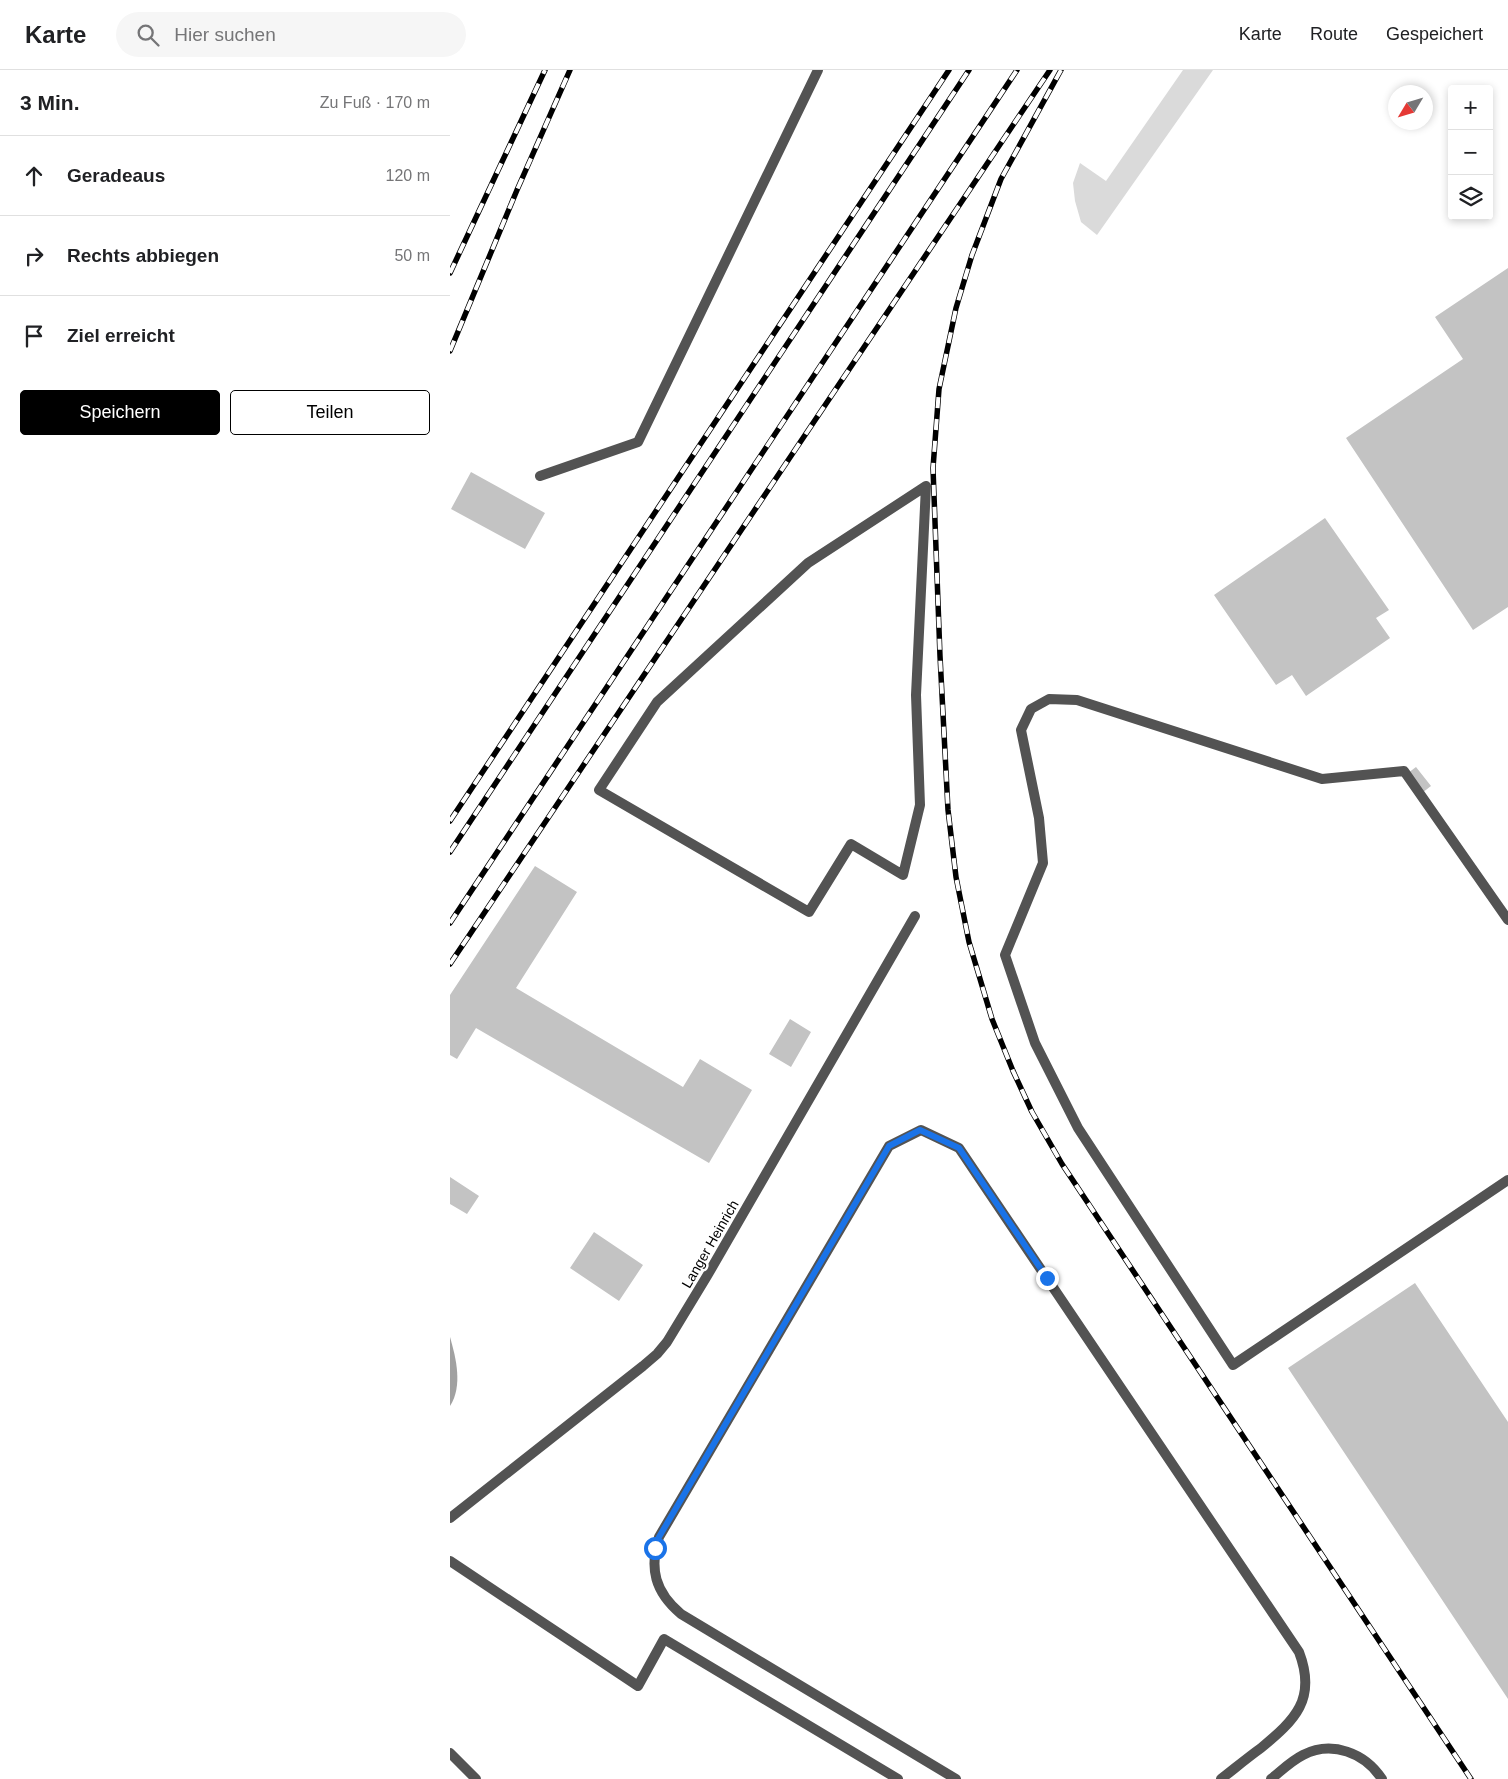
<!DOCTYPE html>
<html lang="de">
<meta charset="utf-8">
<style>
body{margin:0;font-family:Helvetica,sans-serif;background:#f6f6f6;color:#202124}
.controls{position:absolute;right:15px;top:15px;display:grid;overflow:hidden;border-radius:5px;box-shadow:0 2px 8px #0003}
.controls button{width:45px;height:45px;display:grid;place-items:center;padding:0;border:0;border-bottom:1px solid #e0e0e0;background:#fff;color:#202124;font:25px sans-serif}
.compass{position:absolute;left:938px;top:15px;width:45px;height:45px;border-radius:50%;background:#fff;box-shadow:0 2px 8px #0003;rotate:232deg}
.stop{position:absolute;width:15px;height:15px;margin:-11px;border:4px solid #1a73e8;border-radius:50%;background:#fff}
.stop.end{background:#1a73e8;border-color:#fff;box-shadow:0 1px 5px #0008}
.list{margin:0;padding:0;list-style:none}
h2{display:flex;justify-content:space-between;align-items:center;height:65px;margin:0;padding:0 20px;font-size:21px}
h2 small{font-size:16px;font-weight:400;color:#757577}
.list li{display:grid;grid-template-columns:32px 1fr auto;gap:15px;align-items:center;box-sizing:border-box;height:80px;padding:0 20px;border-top:1px solid #e0e0e0}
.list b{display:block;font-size:19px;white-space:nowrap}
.list em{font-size:16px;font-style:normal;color:#757577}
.actions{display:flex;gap:10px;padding:15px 20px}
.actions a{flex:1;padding:11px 0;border:1px solid #000;border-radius:5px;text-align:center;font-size:18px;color:#000}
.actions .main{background:#000;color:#fff}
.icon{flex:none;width:28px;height:28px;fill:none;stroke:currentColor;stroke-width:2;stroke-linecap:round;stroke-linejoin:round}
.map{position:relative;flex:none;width:1058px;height:1709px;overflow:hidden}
header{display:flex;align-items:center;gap:30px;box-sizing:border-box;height:70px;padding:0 25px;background:#fff;border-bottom:1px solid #e0e0e0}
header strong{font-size:24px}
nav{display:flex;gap:28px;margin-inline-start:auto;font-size:18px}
.search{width:350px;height:45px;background:#f6f6f6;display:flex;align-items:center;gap:12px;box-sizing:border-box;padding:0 18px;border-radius:28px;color:#757577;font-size:19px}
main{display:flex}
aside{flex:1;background:#fff}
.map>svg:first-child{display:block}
.green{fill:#dadada}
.water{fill:#a1a1a1}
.building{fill:#c3c3c3}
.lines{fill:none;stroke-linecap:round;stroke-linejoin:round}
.service{stroke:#535353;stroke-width:10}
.minor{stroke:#535353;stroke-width:10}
.rail-casing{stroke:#000;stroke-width:5.5}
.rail{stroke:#fff;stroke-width:4;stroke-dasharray:11;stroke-linecap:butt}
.route{stroke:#1a73e8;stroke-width:6}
.labels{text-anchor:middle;stroke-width:5;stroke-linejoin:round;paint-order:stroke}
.street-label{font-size:14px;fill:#000;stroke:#fff}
</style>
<header>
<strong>Karte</strong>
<div class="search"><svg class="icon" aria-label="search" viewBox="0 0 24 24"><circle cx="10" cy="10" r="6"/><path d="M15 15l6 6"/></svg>Hier suchen</div>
<nav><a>Karte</a><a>Route</a><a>Gespeichert</a></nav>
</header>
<main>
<aside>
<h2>3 Min.<small>Zu Fuß · 170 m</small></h2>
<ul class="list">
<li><svg class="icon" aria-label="ahead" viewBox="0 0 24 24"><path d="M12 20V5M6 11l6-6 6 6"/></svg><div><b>Geradeaus</b></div><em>120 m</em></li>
<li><svg class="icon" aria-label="right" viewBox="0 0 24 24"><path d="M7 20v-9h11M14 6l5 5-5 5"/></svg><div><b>Rechts abbiegen</b></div><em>50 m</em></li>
<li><svg class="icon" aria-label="arrive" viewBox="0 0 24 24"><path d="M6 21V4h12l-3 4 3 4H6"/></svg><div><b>Ziel erreicht</b></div></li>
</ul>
<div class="actions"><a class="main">Speichern</a><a>Teilen</a></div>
</aside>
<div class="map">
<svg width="1058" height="1709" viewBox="0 0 1058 1709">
<rect width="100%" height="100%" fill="#fff"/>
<path class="green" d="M733 0H763L647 165 631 152 625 131 623 113 630 93 656 111Z"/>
<path class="water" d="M0 1267C6 1288 13 1316 0 1336Z"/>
<path class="building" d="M1058 198V537L1023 560 896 368 1013 289 985 247Z
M21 402 95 443 75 479 1 439Z
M875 448 939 540 926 548 940 568 856 626 842 605 826 615 764 525Z
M966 697 981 716 972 723 958 703Z
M85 796 127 822 66 918 233 1017 250 989 302 1020 259 1093 26 958 7 989 0 985V925Z
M340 949 361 962 341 997 319 984Z
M0 1107 29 1126 17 1144 0 1134Z
M144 1162 193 1195 169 1231 120 1198Z
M965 1213 1058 1352V1629L838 1298Z"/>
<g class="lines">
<path class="service" d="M90 406 188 372 368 0
M476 416 466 625 470 735 453 805 401 774 359 842 149 720 207 632 358 493Z
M1058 850 954 701 872 709 627 630 599 629 581 639 571 660 589 748 593 793 555 885 585 973 628 1058 783 1295 1058 1110
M0 1491 188 1616 214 1569 448 1709
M0 1683 26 1709
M506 1709 231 1544C205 1522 199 1499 209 1467L439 1076 471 1060 509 1078 849 1582C867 1629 845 1650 811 1678 797 1688 784 1699 771 1709
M821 1709C831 1701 841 1691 853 1685 882 1670 915 1683 932 1709"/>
<path class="minor" d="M0 1448 193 1296 207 1284 217 1272 257 1206 465 846"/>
<g class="rail-casing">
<path id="rail" d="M611 0 551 109 522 185 506 238 489 319 483 398 490 586 498 740 506 807 519 872 542 949 563 1001 582 1042 612 1094 1021 1709
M0 203 95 0
M0 281 67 120 120 0
M0 751 499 0
M0 782 519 0
M0 853 567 0
M0 894 600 0"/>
</g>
<use href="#rail" class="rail"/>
</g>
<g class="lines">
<path class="route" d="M205 1478 209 1467 439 1076 470 1060 509 1078 597 1208"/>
</g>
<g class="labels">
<g class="street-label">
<text transform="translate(260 1174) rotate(-60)" y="5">Langer Heinrich</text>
</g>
</g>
</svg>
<div class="controls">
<button>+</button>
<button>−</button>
<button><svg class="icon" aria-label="layers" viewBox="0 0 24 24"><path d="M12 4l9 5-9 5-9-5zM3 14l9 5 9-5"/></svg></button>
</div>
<svg class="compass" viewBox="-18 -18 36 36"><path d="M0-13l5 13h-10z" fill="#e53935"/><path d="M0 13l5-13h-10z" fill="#757577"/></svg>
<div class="stop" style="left:205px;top:1478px"></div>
<div class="stop end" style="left:597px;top:1208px"></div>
</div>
</main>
